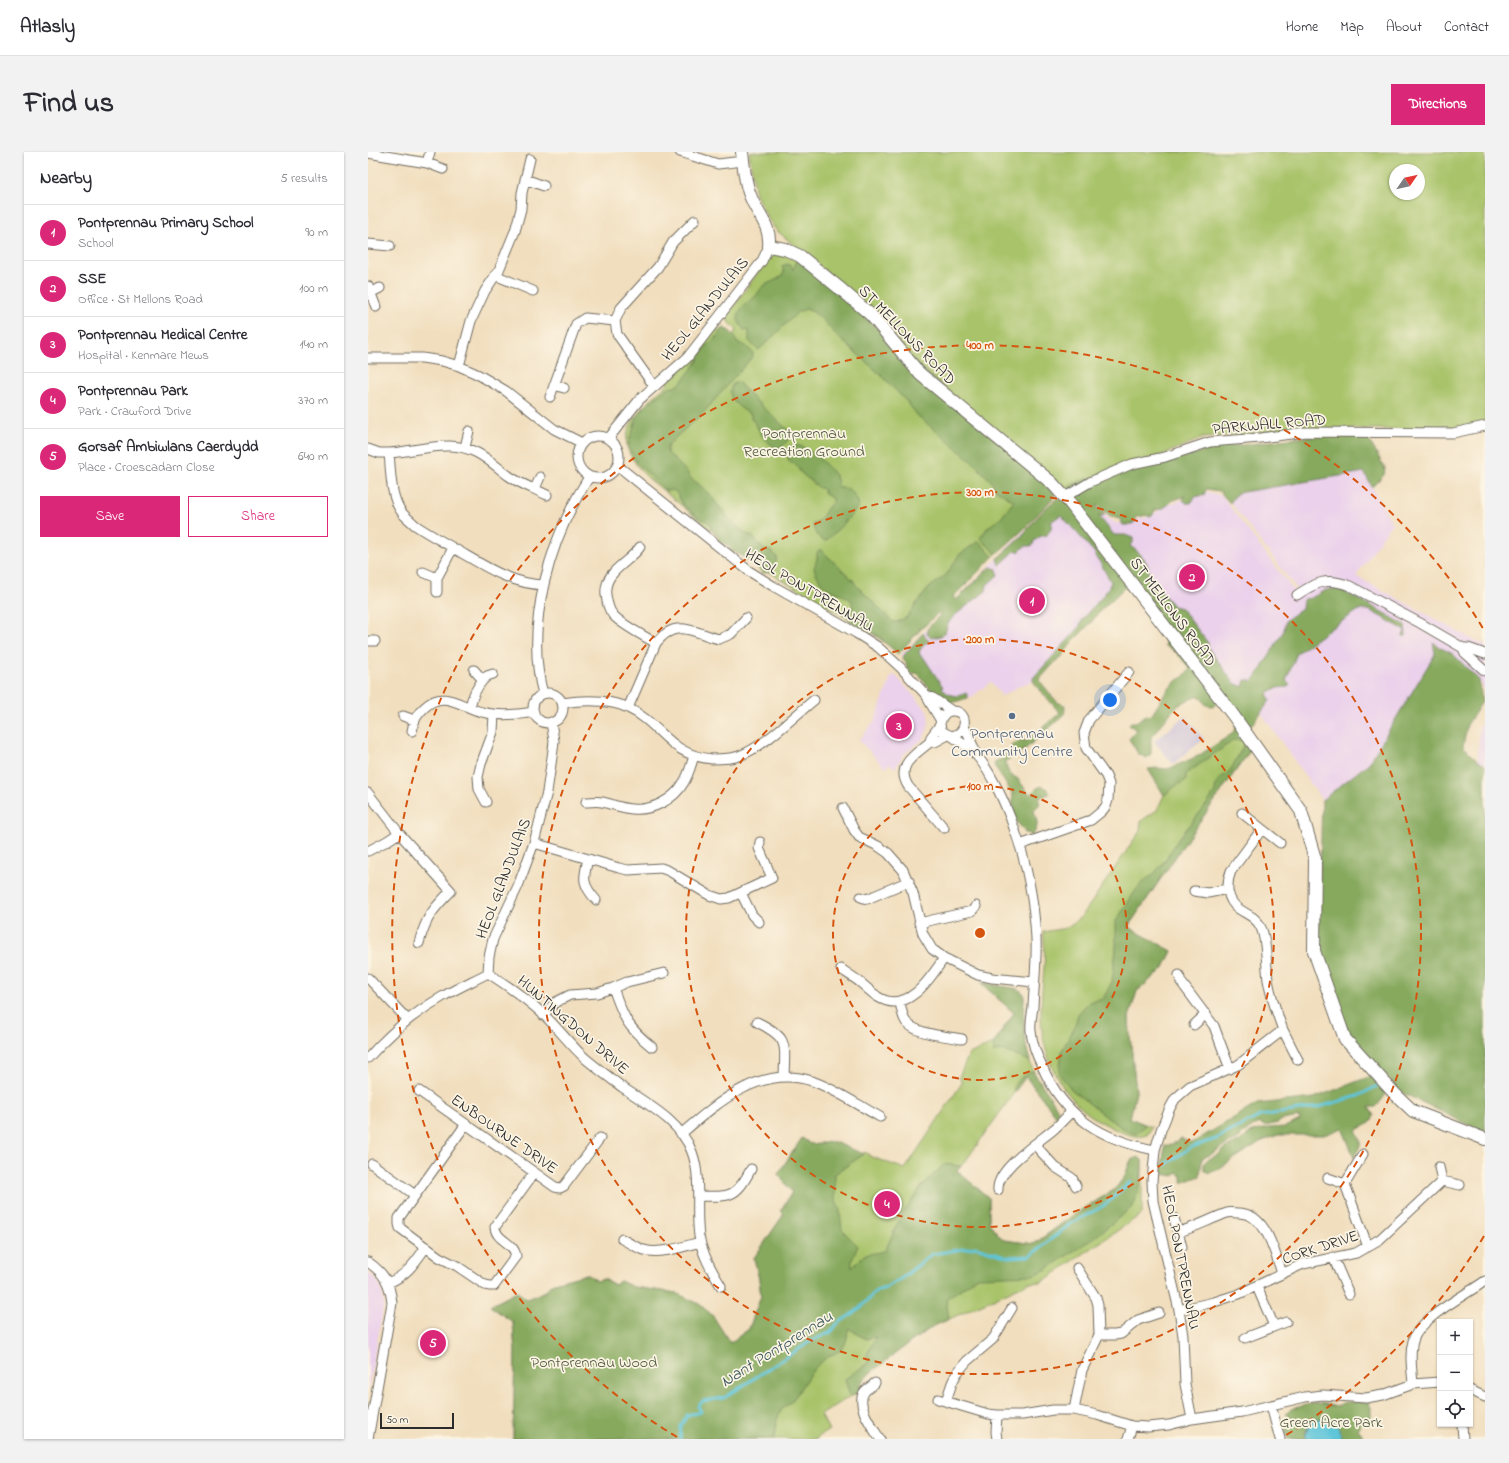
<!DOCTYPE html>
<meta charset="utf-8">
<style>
body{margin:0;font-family:"Indie Flower",sans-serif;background:#f2f2f3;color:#2b2b33}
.controls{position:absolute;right:12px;bottom:12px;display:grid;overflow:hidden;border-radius:0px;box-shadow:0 1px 3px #0004}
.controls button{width:36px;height:36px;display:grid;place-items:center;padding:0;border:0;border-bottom:1px solid #e1e1e2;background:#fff;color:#2b2b33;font:20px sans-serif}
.compass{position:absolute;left:1021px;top:12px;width:36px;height:36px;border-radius:50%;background:#fff;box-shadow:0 1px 3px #0004;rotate:56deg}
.scale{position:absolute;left:12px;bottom:10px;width:74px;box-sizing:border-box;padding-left:4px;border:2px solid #2b2b2b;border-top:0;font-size:11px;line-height:14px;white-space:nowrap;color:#2b2b2b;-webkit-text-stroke:3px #fcf5e5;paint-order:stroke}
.you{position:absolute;left:742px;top:548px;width:14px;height:14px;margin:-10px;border:3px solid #fff;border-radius:50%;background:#1a73e8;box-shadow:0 0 0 6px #1a73e833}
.badge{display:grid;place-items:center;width:26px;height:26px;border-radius:50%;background:#db2777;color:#fff;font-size:13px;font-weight:700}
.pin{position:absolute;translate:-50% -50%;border:2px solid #fff;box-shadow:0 1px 4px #0006}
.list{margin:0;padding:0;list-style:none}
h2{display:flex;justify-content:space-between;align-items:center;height:52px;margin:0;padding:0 16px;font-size:17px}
h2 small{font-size:13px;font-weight:400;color:#7c7c81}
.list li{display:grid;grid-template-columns:26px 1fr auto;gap:12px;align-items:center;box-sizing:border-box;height:56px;padding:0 16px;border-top:1px solid #e1e1e2}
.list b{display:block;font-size:15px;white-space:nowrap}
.list p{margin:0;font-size:13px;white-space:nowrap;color:#7c7c81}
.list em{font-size:13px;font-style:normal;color:#7c7c81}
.actions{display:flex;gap:8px;padding:12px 16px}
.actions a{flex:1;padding:9px 0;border:1px solid #db2777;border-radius:0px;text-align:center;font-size:14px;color:#db2777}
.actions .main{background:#db2777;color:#fff}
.icon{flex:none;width:22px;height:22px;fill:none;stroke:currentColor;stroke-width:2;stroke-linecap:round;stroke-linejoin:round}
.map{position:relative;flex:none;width:1117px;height:1287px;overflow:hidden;border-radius:0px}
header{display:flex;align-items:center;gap:24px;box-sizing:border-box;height:56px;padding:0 20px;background:#fff;border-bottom:1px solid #e1e1e2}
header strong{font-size:19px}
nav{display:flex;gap:22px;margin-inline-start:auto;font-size:14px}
.intro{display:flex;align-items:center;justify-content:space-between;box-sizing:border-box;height:96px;padding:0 24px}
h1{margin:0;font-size:28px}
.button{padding:10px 18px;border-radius:0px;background:#db2777;color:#fff;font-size:14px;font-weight:700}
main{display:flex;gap:24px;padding:0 24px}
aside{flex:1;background:#fff;border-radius:0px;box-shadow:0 1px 3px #0004}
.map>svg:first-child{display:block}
.built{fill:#ebd1eb}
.industrial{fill:#cbbfd5}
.green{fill:#a8c369;stroke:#6a774a;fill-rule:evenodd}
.forest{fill:#86a95d;stroke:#586a44}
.water{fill:#5dc5d9;stroke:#447882}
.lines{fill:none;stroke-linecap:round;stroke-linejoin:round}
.stream{stroke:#5dc5d9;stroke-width:3}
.minor-casing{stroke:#706a5e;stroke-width:11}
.major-casing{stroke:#706a5e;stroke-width:14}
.minor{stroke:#fff;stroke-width:9}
.major{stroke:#fff;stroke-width:12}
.ring{fill:none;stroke:#d5540f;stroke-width:2;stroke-dasharray:7 5}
.service-dot{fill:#5c6f8a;stroke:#fcf5e5;stroke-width:1.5}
.labels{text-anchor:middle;stroke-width:3.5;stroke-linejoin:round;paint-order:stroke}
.street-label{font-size:16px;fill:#2b2b2b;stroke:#fcf5e5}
.park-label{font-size:16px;fill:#50593e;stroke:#fcf5e5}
.service-label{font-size:16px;fill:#4e5e75;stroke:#fcf5e5}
.water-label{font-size:17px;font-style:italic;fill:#3a595f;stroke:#fcf5e5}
.centre{fill:#d5540f;stroke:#fcf5e5;stroke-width:2}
.ring-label{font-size:12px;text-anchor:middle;font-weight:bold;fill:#d5540f;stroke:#fcf5e5;stroke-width:3.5;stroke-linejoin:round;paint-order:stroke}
</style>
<header>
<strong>Atlasly</strong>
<nav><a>Home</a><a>Map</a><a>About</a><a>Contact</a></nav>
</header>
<div class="intro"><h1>Find us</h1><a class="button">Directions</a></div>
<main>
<aside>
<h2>Nearby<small>5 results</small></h2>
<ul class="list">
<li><span class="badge">1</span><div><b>Pontprennau Primary School</b><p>School</p></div><em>90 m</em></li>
<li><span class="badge">2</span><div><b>SSE</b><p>Office · St Mellons Road</p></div><em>100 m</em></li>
<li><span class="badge">3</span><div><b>Pontprennau Medical Centre</b><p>Hospital · Kenmare Mews</p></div><em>140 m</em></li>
<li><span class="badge">4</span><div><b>Pontprennau Park</b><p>Park · Crawford Drive</p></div><em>370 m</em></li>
<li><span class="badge">5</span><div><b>Gorsaf Ambiwlans Caerdydd</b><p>Place · Croescadarn Close</p></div><em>640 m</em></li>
</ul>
<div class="actions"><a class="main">Save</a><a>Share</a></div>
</aside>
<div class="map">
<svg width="1117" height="1287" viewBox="0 0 1117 1287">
<rect width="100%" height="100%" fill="#fcf5e5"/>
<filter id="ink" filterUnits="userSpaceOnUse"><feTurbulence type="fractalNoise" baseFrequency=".025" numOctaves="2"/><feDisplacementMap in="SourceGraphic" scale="8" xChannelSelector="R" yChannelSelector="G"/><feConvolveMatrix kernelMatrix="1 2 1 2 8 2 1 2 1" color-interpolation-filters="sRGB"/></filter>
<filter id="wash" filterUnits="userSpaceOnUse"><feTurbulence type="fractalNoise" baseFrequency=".012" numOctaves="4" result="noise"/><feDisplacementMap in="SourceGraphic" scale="16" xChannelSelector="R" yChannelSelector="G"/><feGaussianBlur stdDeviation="0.9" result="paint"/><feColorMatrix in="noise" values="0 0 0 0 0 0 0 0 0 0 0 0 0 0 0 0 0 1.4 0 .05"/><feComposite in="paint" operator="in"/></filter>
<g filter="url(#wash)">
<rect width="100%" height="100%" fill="#f1debe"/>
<path class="built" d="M996 320 1024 371 988 424 1111 491 1117 492V539L1111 528 1071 496 1000 612 954 648 880 542 866 540 720 354 732 359 747 371H752L781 365 801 352 840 340 854 344 926 439 929 437 855 341 867 338 910 334Z
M688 347H694L759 430 669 525 663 530 653 533 634 544 623 530 605 544 598 547 569 541 533 503Z
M527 523 559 558 561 570 559 579 554 588 536 602 527 616 522 612 517 616 491 588 507 569 523 525Z
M1117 567V613L1110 609 1111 575Z
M0 1120 8 1127 13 1136 16 1152 0 1239Z"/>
<path class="industrial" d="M817 564 836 587 805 612 786 589Z"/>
<path class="green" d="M381 0H1117V269L1090 276 1073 277H930L835 286 796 302 696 336 543 207 517 171 492 148 408 78 400 67 388 43ZM1027 18H1051V42H1027Z
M405 100 425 104 679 331 628 402 603 426 530 501 504 481 394 416 349 383 279 325C271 317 261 305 259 294 254 270 284 246 300 232L298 230 318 213 327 204 345 180C353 175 357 179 364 184L369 178 360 170 359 163Z
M873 579 883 597 821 685 760 775 804 799 795 817 769 839 761 865 762 884 768 940 762 966 784 975 779 983C767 988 748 978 737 972 694 951 671 902 673 856 674 829 679 807 675 780L698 776 714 764 772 679 773 669 789 658 796 643 792 636Z
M613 831 650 837 656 842C655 864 655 886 661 907 664 916 668 925 673 932 679 943 690 952 689 965L658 925 656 927 599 1007 589 1019 621 1046V1071L635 1088 666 1092 708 1061 746 1038 756 1026 763 1008 770 1005 774 1008V1062L674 1130 660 1131 566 1174C553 1182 498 1220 493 1231 492 1234 491 1238 491 1240L486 1242 453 1263 461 1278 447 1287H145L147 1200 145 1170 122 1154 149 1140 159 1147 178 1139 183 1132 219 1122 229 1129 236 1127 247 1133 252 1129 265 1135 308 1141 331 1152 345 1164 362 1191 381 1177 393 1144 391 1127 386 1106 416 1062 413 1059 424 1040 410 1022 434 986 442 992 466 990 495 1002 496 1000 501 1002V1004L537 1017 594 931 591 925 601 902 625 892 646 861Z"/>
<path class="forest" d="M430 106 509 176 681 332 686 341V345L655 378 628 402 612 386 620 375 633 366 646 349 628 338 623 329 611 317 607 312 550 264 539 250 514 224 470 185 455 168 445 160 438 157 430 160 392 197 390 198 381 189V179L376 178C374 175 370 170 370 167 369 157 381 149 387 145 391 141 392 136 397 133 404 129 411 128 416 121L414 114 419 112 423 114 425 118Z
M355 176C362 178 367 183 368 190L378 194 385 201V204L335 261 307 286 299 295V300L319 320 324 328 331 332 341 342 359 364 374 379 385 385 396 398 403 399 409 405C407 415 405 422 394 421L389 415 368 400 364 401 362 395 350 388 349 383 343 378 342 372 336 368 332 367 315 353 308 340 305 338 298 339 269 311 263 300 260 293 263 283 269 265 277 254 298 237 311 233 327 213 338 194 344 188 348 186Z
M367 230H370L383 244 422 280C421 287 418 292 412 296 395 293 392 277 383 266V262C370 256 354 243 367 230Z
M947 284 999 285 1017 316 1016 323 1004 335 996 320 869 341 862 351 851 339 838 337 836 343 827 345 823 351H818L815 348 817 344 803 349 801 352 794 357 787 358 784 364 781 365 779 363 769 365 766 371 760 373H755L752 367 744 365 729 353V356L737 362 735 364 730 363 746 383H757L765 386V391L762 394C773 401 782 411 781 424L805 454 813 456 840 491V496L866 531 875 535 877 528H882L883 530 889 524 916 478 918 468 934 457 935 448C938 446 940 447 943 446 951 442 956 437 966 437 978 438 1024 466 1037 473L1038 484H1035L1037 479 1035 477 1001 458H991L965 475 929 501 918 529 922 533 920 535 908 536 899 541 902 548 901 550 879 579 849 546 848 552 845 555 838 553 832 544C822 546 811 552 804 559 800 564 797 569 792 574 789 576 787 582 783 586V602L779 606 773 603H771L761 587 769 578 761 573 763 570H768L778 563 782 564 785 561 798 540 809 528 815 525 822 517C816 509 807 497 797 494V482L789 478 787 474 785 467 761 436H756L732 459 721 473 704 490 692 507 689 508 671 528 689 550 696 553 697 556 696 563 656 598 638 609 639 617 644 624 649 626 662 643 669 636 674 634 680 637 681 642 672 645 671 653 666 658C669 670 672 673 664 684L660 681H657C656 676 652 675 649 670 646 664 644 651 645 643L626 613 628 609 635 607 637 603 645 599 643 593 656 587 657 590 692 561 667 532 665 528V526L711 476C716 458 737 448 743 430L726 400 693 363 684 369 683 377 678 384H673L666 389 665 393 662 394H657L651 400 648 398 633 412 631 413 629 407C638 398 649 390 657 380 667 368 677 355 690 346L707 355 708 345 696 336 751 314 753 321 798 311 852 294 875 293 912 288Z
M428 293C441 295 463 315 469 327 470 330 470 333 470 336 483 334 487 342 491 353 488 359 464 385 457 389 451 387 445 379 445 372 456 367 457 356 465 350V347L457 342 454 336H451L443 329 433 321 428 313 421 309 419 301 421 295Z
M609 390H612L625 405 585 445 588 448 622 415 629 417 630 423 619 433 618 439 586 464 580 471 577 481 573 484 563 486 559 482V477L572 463 570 461 559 472 551 477 552 478 530 502 510 484 484 471 478 462 480 458 485 455 483 448C464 435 455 442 446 416L449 407V401L452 397 486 429 487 432 525 470H529L539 465 548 452 561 436 579 422 591 403Z
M555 481 561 489 556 492 551 500 552 503 556 506 575 535 574 536C580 544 589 546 598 541L600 544V546C594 547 587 551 581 550 568 547 558 530 549 521L543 522C540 518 538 515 538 510L535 507 536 503Z
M1065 490 1071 495 1085 502 1111 528 1114 550 1099 573 1095 594 1110 609 1117 613V981L1033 940 982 885 950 799 954 648 1001 611 1067 502Z
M869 573 883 597 821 685 760 775 804 799 795 817 769 839 761 865 762 884 768 940 762 966 777 973 776 975 768 982 761 980 741 967 704 938 691 922 694 898 706 877 710 862 721 850 735 847 744 830 748 797V769L768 738 777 728 785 723 798 707 811 686 839 652 847 640V636L850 628 862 619 878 589 866 588 818 622V628C814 631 808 633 804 637 801 639 800 641 796 643L780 617 789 616 800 617 830 604 864 582Z
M613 831 650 837 656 842C655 865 655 888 662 909L633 898 626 901 625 892 646 861Z
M664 919C666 920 689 955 690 958 690 961 689 963 689 965L658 925 656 927 646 940C644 929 656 924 664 919Z
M1003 924 1019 941 1008 955H1001L1006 964 1002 971 988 978C994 990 994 993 986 1005L974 976 956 983H910L892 990 849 1018 841 1021 836 1018V1011L840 1007 850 1003 858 996 874 988 880 982 887 979 901 976 917 975 932 968 931 965 914 968 910 971 897 974 891 971 877 980 869 988 861 991 842 1003 834 1006 832 1024 814 1031V1024L810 1021 805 1024 793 1022 797 994 809 990 813 986 824 991 889 952 946 946Z
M434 986 442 992 466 990 496 1002 467 1022V1045L472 1059 474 1078 490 1094 484 1108V1115L496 1103 517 1099 531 1068 553 1035 576 1012 593 1014 589 1019 621 1046V1071L635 1088 666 1092 746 1038 756 1026 763 1008 770 1005 774 1008V1017L770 1040 763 1056 727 1085 677 1118 665 1123 610 1125 578 1147 581 1167 566 1174 552 1183 502 1221 493 1231 491 1240 482 1245 477 1227 500 1211 499 1202 508 1185 498 1187 480 1176C479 1204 467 1197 451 1212 439 1223 433 1238 423 1250 421 1253 416 1254 414 1257 408 1266 407 1277 406 1287H145L147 1200 145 1170 122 1154 149 1140 159 1147 178 1139 183 1132 219 1122 229 1129 236 1127 247 1133 252 1129 265 1135 308 1141 331 1152 345 1164 362 1191 381 1177 393 1144 391 1127 386 1106 416 1062 413 1059 424 1040 410 1022Z
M979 1250 1001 1251 1003 1256V1265L998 1268H993L990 1278 995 1284V1287H973L972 1277 938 1278 937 1287H920L916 1274 929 1269 928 1265 923 1267 918 1262 923 1257 942 1252 953 1251 969 1255 974 1251Z"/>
<path class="water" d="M950 1267H963L972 1277 973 1287H937L941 1271Z"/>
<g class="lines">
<path class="stream" d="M797 1013 823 995 848 987 892 964 951 955 990 944 1009 934
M312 1287 313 1274 319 1263 333 1260 330 1254 335 1249 356 1246 443 1189 463 1180 469 1172 490 1158 508 1139 517 1136 534 1126 564 1102 608 1095 640 1105 662 1104 702 1072 737 1053 762 1030"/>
</g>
</g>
<g filter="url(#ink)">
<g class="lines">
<g class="minor-casing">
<path id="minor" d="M312 0 350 12 375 9
M0 1 59 11 75 17
M59 11 62 0
M157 27 176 34
M0 92 22 94
M127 123 165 139
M0 134 8 155
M2 141 12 136
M0 206H54L74 209 91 214 111 223 138 239 186 277 214 291
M91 214 103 169 117 139 131 118 147 79 153 57 154 41 162 7
M186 233 196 236
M286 234 249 182 247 169 253 156 290 115 305 90 327 68
M182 245 208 172 217 166 247 169
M209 305a21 21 0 1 1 42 0a21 21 0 1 1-42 0Z
M240 287 272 247 319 206 394 109 401 94
M97 295 101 279
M0 297 11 301H21C23 320 22 346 35 362 39 366 43 369 47 373 60 382 74 389 87 397 115 413 142 432 176 433
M21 301C42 300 62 293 82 294 109 295 121 309 141 324 152 332 167 337 179 343
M250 314 381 419 405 434 488 481 510 495 533 516 559 544 561 549 573 569
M167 337 172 325
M697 345 722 330 764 312 797 305 842 290 892 286 938 280 1085 281 1117 274
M272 395C265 405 254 411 246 420 240 426 237 435 238 443 239 450 240 457 245 463 254 473 276 484 288 491
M55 420 69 426
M69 440V426L85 396
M929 443C948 430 959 425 982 434L1052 471 1095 496 1097 501 1117 519
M0 489H7
M1095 496H1100L1117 502
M106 518 115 528 119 524 125 522
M165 556a15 15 0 1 1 30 0a15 15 0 1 1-30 0Z
M175 542C156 472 183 384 221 325
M559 544 565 546 584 559
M194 551C215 548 241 547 260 556 294 572 300 603 344 607 353 607 362 607 371 604 397 594 424 566 446 548
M102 555C104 545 108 536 115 528
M260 556 288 491C308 465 327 481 351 487L363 482 378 466
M35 564 46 568
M572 573 563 585 562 590C548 602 527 613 540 634L576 676
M596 574 606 596 607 602
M44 579C46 568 49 562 57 555 76 537 93 555 114 560 128 564 151 563 166 560
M584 584C601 581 600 558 584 559 576 559 570 569 573 577 576 582 581 582 585 585 591 589 605 599 609 604 623 620 639 655 646 676 659 712 666 748 668 786 669 809 666 832 665 855 664 863 662 872 663 879 664 891 669 904 674 914 696 965 734 988 787 998
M562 590H567L580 583
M0 641 31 681 83 739C65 757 58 765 51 791
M118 650 111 637 110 625 113 612 125 580 126 562
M218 650C223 650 229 649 234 650 244 652 253 656 264 657 284 659 306 648 316 630 321 622 323 613 326 604
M475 656 486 678 491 685 510 694 520 701 535 718 545 741 555 782 564 797 576 806 610 823 624 826 666 830
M894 677 912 691
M166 691 251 716 260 718 293 716 301 719 341 743 353 747 361 746 404 726 391 696 392 690
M652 693 723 668 734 659 738 654 740 648 741 632 738 624 718 596 716 581 721 568 761 520
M0 699 19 689 31 681
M220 707C215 727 214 732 228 748
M826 739 840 741 859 737
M373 741 384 763 391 770
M493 745 499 747 541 729
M551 771 604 759 608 754
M473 817C480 822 487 826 493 831 499 836 504 841 510 845 539 863 562 827 576 806
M120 821C140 834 159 847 176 863 191 877 203 894 218 907 230 917 242 926 254 935 279 952 313 970 324 1000 334 1027 327 1056 331 1084 334 1102 343 1118 353 1134
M120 821 121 805 125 787 150 734 166 691 179 640 185 598 186 589 183 570
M811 823 813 830 846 874 862 917
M0 826 40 868
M245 836C256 866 258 874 284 895
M532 849C533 856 534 864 538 870 549 883 579 884 594 887
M175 863 188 850 202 843 229 841 245 836 259 830 296 821
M389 870C421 886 417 891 416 925
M826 873 838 862
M915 878 930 908
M0 906C21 882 46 861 74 845 89 836 105 829 120 821
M51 939 187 1035 192 1036 196 1034 232 986
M98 972 31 1066V1072L32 1076 71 1105 89 1114 117 1133 122 1134H126L148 1104C146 1090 128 1089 127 1075L166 1021
M313 982C349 951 393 912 444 929 467 937 490 953 512 965
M667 993 687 1015 704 1026 708 1034
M995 1002 977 1032 1000 1095
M4 1012 47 1043
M1071 1015 1074 1029 1092 1033
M960 1026 977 1032
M630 1038C628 1017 671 990 686 977 692 972 698 965 704 959
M330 1044C362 1045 368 1046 383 1017
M806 1066 814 1095
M810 1080C827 1076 842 1067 859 1061 862 1060 867 1061 871 1061 899 1062 906 1100 914 1121
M254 1087C261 1091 269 1096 276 1098 292 1103 317 1094 332 1090
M965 1105 981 1142
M0 1110C16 1121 22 1131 24 1151L0 1287
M20 1131C39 1123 46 1112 58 1095
M889 1135 906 1174
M811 1158 846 1150 871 1142 935 1112 988 1101 1012 1087 1074 1029
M731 1183H747L753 1182 770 1168 791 1161
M877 1186 918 1170
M507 1231C504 1234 500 1236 497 1239 486 1252 505 1276 512 1287
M1045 1232C1044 1218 1041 1203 1045 1189 1051 1166 1098 1143 1117 1129
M1102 1238 1117 1245
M570 1247 620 1262 629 1263H654L685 1258H706L729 1263 764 1274 780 1275 801 1273 824 1267 874 1260 937 1245 955 1243 998 1246 1015 1243 1045 1232 1072 1230
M578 1249 584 1231 589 1221 599 1209 625 1187 644 1156
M903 1254 912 1287
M706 1258 714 1218 731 1183 730 1153 728 1146 709 1116
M824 1267 817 1232 815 1184 811 1158 785 1049 784 1029 787 998 793 978 802 956 807 947 815 940 822 934 870 913 915 878C909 862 903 845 900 828 898 814 899 785 892 774 888 765 878 762 871 757 858 748 858 732 863 719L894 677 874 661
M1094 1272 1095 1287
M629 1287 628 1280 629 1263
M760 1287 764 1274"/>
</g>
<g class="major-casing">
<path id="major" d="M374 0C376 16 377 33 384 48 391 64 403 75 401 94L417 97 432 104 475 139 503 163 552 222 684 331 702 351 865 563 933 659 947 707 946 799 977 887 1027 942 1045 959 1117 987"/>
</g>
<use href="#minor" class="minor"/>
<use href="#major" class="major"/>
</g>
</g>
<g class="ring">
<circle cx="612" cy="781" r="147"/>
<circle cx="612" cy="781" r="294"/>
<circle cx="612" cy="781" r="441"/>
<path d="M1116 1084A588 588 0 0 1 915 1285M309 1285A588 588 0 1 1 1116 478"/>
</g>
<circle class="service-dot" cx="644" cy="564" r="4"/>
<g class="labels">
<g class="street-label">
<text transform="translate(336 156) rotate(-51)" y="6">HEOL GLANDULAIS</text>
<text transform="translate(540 182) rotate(46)" y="6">ST MELLONS ROAD</text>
<text transform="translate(901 271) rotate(-5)" y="6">PARKWALL ROAD</text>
<text transform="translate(442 437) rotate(31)" y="6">HEOL PONTPRENNAU</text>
<text transform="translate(806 459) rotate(53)" y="6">ST MELLONS ROAD</text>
<text transform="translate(134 726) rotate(-69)" y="6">HEOL GLANDULAIS</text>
<text transform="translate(206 872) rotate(41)" y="6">HUNTINGDON DRIVE</text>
<text transform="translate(137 981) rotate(35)" y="6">ENBOURNE DRIVE</text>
<text transform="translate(952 1094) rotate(-18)" y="6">CORK DRIVE</text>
<text transform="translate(814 1105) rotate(79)" y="6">HEOL PONTPRENNAU</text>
</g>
<g class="park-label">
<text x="436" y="286">Pontprennau<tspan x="436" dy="18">Recreation Ground</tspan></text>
<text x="226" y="1215">Pontprennau Wood</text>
<text x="963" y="1275">Green Acre Park</text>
</g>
<g class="service-label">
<text x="644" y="586">Pontprennau<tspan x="644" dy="18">Community Centre</tspan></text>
</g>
<g class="water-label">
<text transform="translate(408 1196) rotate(-32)" y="6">Nant Pontprennau</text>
</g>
</g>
<circle cx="612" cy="781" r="6" class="centre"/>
<g class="ring-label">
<text x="612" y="197">400 m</text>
<text x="612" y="344">300 m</text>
<text x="612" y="491">200 m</text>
<text x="612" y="638">100 m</text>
</g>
</svg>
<div class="controls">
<button>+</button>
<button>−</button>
<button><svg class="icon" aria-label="locate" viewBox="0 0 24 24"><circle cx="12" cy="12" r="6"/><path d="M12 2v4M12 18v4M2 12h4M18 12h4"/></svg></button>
</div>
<svg class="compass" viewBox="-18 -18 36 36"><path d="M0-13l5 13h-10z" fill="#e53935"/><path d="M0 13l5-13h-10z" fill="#7c7c81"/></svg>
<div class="scale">50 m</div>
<div class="you"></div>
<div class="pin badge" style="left:664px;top:449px">1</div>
<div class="pin badge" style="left:824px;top:425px">2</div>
<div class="pin badge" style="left:531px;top:574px">3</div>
<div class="pin badge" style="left:519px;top:1052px">4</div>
<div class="pin badge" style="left:65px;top:1191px">5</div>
</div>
</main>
